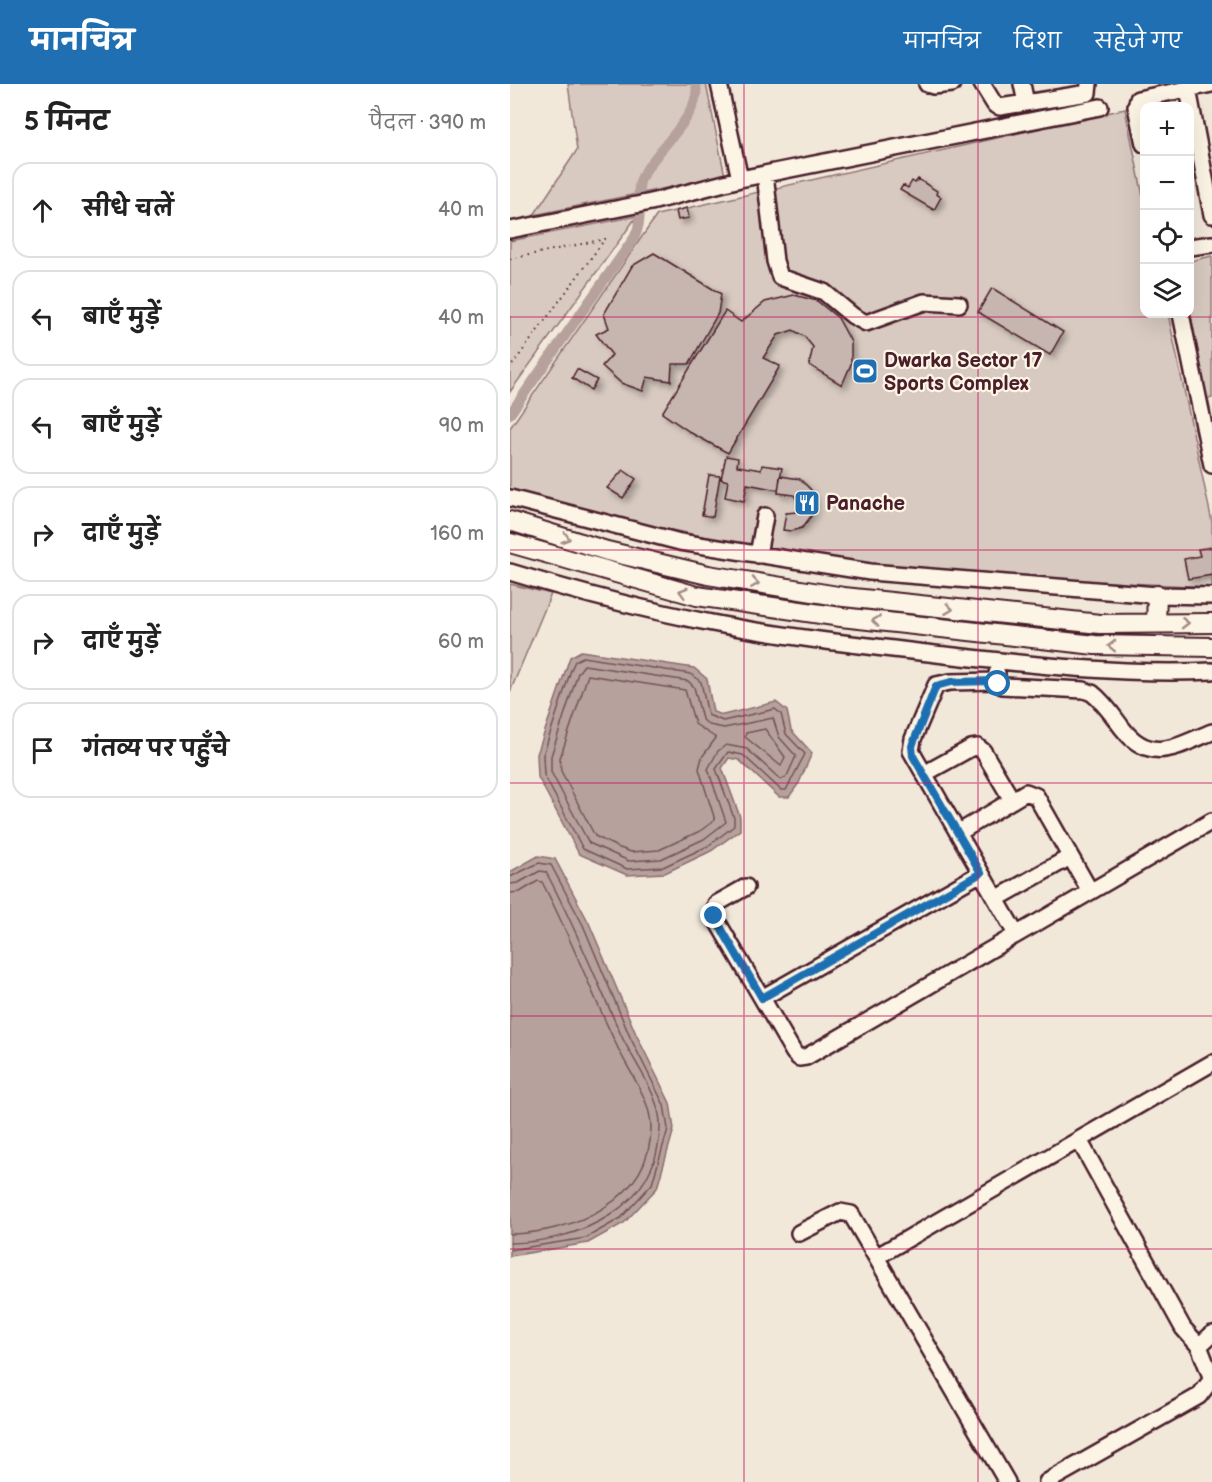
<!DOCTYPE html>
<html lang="hi">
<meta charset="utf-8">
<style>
body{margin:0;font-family:"Balsamiq Sans","Playpen Sans Deva",sans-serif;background:#f6f6f6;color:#222}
.controls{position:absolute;right:18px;top:18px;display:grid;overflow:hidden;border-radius:12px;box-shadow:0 6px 24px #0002}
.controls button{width:54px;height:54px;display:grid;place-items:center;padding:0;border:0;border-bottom:2px solid #e0e0e0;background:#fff;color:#222;font:30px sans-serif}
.stop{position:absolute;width:18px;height:18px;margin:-14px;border:4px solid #1f6fb2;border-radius:50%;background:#fff}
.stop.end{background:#1f6fb2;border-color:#fff;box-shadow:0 2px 6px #0008}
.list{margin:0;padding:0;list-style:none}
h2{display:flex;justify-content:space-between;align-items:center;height:78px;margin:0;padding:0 24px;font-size:26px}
h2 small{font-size:20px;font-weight:400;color:#767676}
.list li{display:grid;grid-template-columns:39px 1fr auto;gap:18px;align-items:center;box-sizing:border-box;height:96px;margin:0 12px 12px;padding:0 12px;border:2px solid #e0e0e0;border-radius:18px}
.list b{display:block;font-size:22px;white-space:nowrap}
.list em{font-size:20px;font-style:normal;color:#767676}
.icon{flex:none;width:33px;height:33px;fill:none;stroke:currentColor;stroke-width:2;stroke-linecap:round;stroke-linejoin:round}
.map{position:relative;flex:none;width:702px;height:1398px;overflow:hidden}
header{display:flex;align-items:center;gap:36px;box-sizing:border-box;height:84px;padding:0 30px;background:#1f6fb2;color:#fff}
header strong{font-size:28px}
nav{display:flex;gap:33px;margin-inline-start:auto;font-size:21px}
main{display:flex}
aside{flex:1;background:#fff}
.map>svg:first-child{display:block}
.green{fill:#d8cac0;stroke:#917476;stroke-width:1.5}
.water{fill:#b6a19c;stroke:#8b6d6f;stroke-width:1.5}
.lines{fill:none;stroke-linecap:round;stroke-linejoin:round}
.shore{stroke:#755358;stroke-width:1.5}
.canal{stroke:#b6a19c;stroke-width:10}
.building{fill:#c7b6af;stroke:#4a1f2b;stroke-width:1.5;filter:url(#shadow)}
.minor-casing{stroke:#4a1f2b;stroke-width:20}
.major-casing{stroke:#4a1f2b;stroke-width:22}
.path{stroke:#4a1f2b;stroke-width:2;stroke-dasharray:1.5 4.5;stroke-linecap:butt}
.minor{stroke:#fcf5e5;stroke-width:15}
.major{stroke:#fcf5e5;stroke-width:18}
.oneway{stroke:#a38a88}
.route{stroke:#1f6fb2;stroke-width:8}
.grid{fill:none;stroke:#c2185b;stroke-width:1.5;stroke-opacity:0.55}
.labels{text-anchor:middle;stroke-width:4.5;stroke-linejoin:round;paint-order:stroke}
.poi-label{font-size:20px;font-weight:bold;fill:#4a1f2b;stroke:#fcf5e5;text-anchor:start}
</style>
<header>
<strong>मानचित्र</strong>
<nav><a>मानचित्र</a><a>दिशा</a><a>सहेजे गए</a></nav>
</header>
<main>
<aside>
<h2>5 मिनट<small>पैदल · 390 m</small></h2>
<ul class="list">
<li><svg class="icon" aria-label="ahead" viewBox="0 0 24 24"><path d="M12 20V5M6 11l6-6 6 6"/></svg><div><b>सीधे चलें</b></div><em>40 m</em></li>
<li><svg class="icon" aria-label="left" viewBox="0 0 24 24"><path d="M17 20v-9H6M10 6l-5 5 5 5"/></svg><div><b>बाएँ मुड़ें</b></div><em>40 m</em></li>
<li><svg class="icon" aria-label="left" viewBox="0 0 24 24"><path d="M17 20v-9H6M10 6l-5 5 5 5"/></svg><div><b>बाएँ मुड़ें</b></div><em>90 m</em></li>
<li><svg class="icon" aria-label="right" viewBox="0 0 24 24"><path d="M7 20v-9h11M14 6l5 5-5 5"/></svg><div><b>दाएँ मुड़ें</b></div><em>160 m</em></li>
<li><svg class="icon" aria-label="right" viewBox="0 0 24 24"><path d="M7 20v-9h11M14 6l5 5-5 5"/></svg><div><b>दाएँ मुड़ें</b></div><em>60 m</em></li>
<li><svg class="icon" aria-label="arrive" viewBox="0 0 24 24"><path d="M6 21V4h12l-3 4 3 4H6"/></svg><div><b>गंतव्य पर पहुँचे</b></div></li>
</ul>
</aside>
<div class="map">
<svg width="702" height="1398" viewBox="0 0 702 1398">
<defs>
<filter id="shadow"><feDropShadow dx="4" dy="4" stdDeviation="3" flood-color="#0004"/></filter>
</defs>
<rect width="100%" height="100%" fill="#f1e8da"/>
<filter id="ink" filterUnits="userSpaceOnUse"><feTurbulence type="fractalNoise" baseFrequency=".0167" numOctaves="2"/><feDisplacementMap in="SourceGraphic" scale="12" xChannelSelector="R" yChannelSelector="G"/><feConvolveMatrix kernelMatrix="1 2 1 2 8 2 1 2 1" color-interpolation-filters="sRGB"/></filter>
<g filter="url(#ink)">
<path class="green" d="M58 0H196L215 92 24 131 67 66Z
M615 25 634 117V230H658L702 438V503L464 492 284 470 131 440 36 419 0 408V344L147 131Z
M127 132 0 308V157Z
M702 172V314L696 315 680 225V177Z
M0 500 41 510 0 608Z"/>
<path class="water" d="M71 567 184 584 197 595 203 628 213 631 266 618 277 627 281 646 302 669 289 699 279 713H269L229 676 219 674 212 684 230 733V746L201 767 155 789 117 791 69 770 28 693 27 670 60 573Z
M28 772 45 775 79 839 126 950 160 1019 164 1045 147 1104 114 1139 78 1159 0 1172V788Z"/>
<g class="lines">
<path class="shore" d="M73 573 181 590 191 598 198 631 213 637 265 625 271 630 276 650 295 670 276 706H271L233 671 218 668 206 685 224 734V742L198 762 153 783 117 785 73 765 34 691 33 671 61 586 65 577Z
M74 581 178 597 184 603 192 635 199 641 214 644 263 634 269 653 286 672 277 692 271 696 237 665 216 661 208 667 198 685 216 738 194 755 151 775 119 777 79 759 41 688V672L68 589Z
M78 591 175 606 185 640 206 654 192 673 189 685 205 736 190 747 149 766 121 768 107 763 85 752 51 687 50 674Z
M255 645 275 673 271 682 235 653 236 649Z
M0 793 29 779 41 781 73 841 120 953 154 1021 158 1045 142 1100 111 1134 76 1154 0 1166
M0 800 8 799 30 787 36 788C65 842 87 898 112 953 125 980 152 1014 150 1045 147 1124 69 1158 0 1159
M0 809 10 808 28 797 32 798C60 851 80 906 106 960 117 985 141 1015 141 1043 141 1117 62 1149 0 1150"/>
<path class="canal" d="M0 330 124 154C136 131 124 112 131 95 144 66 192 32 186 0"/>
</g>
<path class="building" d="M408 95 427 107 426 110 431 113 424 126 390 106 393 101 398 104 402 97 405 99Z
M177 124 179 134 168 136 166 127Z
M144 169 211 210 208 229 179 280H162L161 297 137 293 133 307 111 299 92 282 102 271 86 250 99 244 94 230 122 182Z
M482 204 553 248 540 271 468 228Z
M284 211 307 217 328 234 341 258V280L332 301 299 281 303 263 294 252 283 246 268 251 253 274 270 282 218 369 183 350 152 329 215 227 231 238 255 218Z
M67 285 87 296 81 306 62 294Z
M216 372 228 374 227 382 251 386 252 381 272 384 268 406 237 400 234 417 215 413 218 397 211 395Z
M113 386 126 395 113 414 97 404Z
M199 391 210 392 203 433 192 431Z
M270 392 290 395 301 406 305 418 302 431 292 444 281 447 273 446 276 429 287 428 289 420 284 411 268 409Z
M702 463V491L678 495 674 475 690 472 688 465Z"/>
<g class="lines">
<g class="minor-casing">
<path id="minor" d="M209 0 230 95
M417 0 423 2 442 0
M472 0 485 21 490 23 578 9 579 0
M512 0 516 19
M678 5 702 131
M634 60 626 23 628 15 702 0
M255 90 265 177 270 193 314 208 343 232 356 239 414 218 449 220
M0 146 141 118 230 95 590 23
M680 163 702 160
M671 230 702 381
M0 414 170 458 360 488 647 511 702 512
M248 471 255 432
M0 488C66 508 134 526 202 539 279 554 358 562 435 571 523 581 613 591 702 587
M487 589V597L492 602 574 606 582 609C595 619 603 632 613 645 641 681 669 661 702 648
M487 597 440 598 426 601 403 655 401 667 506 850
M414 690 461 664 468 663 473 667 502 716
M448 749 516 708 526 712 580 807
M236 803 206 820 204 832 284 969 289 974 296 973 702 737
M486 815 560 773
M252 914 471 789
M569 1056 673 1244 689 1262
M289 1149 330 1128 341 1130 497 1398
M366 1173 702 979
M702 1250 689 1262 702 1295
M537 1398 689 1312 702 1295"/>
</g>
<g class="major-casing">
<path id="major" d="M0 437 97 467 198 491 334 513 590 540 702 539
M0 459 187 512 331 533 585 561 702 563
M646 539 647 511"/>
</g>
<path class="path" d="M0 175 95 155 0 284"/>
<use href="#minor" class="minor"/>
<use href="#major" class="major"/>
</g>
<defs><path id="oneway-chevron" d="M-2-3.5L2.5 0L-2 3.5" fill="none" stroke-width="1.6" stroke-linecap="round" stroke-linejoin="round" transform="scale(1.5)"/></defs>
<g class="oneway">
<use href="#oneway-chevron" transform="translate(56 454) rotate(17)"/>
<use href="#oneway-chevron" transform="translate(245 499) rotate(9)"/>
<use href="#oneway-chevron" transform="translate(173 508) rotate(-164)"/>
<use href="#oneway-chevron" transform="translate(439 525) rotate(7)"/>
<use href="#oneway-chevron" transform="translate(366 537) rotate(-173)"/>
<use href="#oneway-chevron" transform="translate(675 539)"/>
<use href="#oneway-chevron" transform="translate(602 562) rotate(-179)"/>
</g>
</g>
<g class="lines" filter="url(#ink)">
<path class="route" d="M204 832 252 914 471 789 403 672 402 662 426 602 441 598 487 597 488 600"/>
</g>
<path class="grid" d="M234 0V1398M468 0V1398M0 233H702M0 466H702M0 699H702M0 932H702M0 1165H702"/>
<defs>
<g id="stadium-square" transform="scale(1.35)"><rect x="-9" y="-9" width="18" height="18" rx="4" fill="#1f6fb2" stroke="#fcf5e5"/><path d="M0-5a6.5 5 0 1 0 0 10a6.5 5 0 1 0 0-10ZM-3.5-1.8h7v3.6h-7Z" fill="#fff"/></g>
<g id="restaurant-square" transform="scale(1.35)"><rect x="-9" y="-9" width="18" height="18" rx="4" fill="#1f6fb2" stroke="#fcf5e5"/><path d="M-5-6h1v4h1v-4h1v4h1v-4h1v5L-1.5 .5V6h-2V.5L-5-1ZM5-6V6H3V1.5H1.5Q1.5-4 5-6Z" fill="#fff"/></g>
</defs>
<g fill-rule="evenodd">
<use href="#stadium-square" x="355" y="287"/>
<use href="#restaurant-square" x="297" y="419"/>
</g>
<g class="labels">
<g class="poi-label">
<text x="374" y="283">Dwarka Sector 17<tspan x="374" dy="23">Sports Complex</tspan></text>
<text x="316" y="426">Panache</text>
</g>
</g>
</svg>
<div class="controls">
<button>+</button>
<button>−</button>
<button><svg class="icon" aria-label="locate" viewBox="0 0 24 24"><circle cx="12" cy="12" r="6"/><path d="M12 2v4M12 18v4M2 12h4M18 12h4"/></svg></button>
<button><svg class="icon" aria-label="layers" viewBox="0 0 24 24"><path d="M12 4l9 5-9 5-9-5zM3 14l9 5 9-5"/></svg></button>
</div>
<div class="stop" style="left:488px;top:600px"></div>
<div class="stop end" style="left:204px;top:832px"></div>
</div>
</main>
